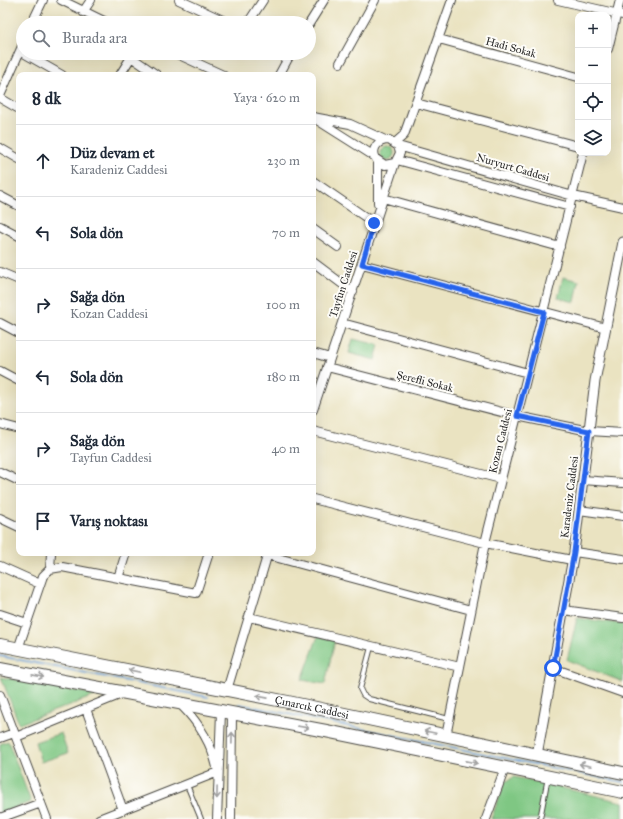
<!DOCTYPE html>
<html lang="tr">
<meta charset="utf-8">
<style>
body{margin:0;font-family:"IM FELL Great Primer",serif;background:#f6f6f7;color:#1f2937}
.controls{position:absolute;right:12px;top:12px;display:grid;overflow:hidden;border-radius:8px;box-shadow:0 4px 16px #0002}
.controls button{width:36px;height:36px;display:grid;place-items:center;padding:0;border:0;border-bottom:1px solid #e0e1e3;background:#fff;color:#1f2937;font:20px sans-serif}
.stop{position:absolute;width:12px;height:12px;margin:-9px;border:3px solid #2563eb;border-radius:50%;background:#fff}
.stop.end{background:#2563eb;border-color:#fff;box-shadow:0 1px 4px #0008}
.list{margin:0;padding:0;list-style:none}
h2{display:flex;justify-content:space-between;align-items:center;height:52px;margin:0;padding:0 16px;font-size:17px}
h2 small{font-size:13px;font-weight:400;color:#747a83}
.list li{display:grid;grid-template-columns:26px 1fr auto;gap:12px;align-items:center;box-sizing:border-box;height:72px;padding:0 16px;border-top:1px solid #e0e1e3}
.list b{display:block;font-size:15px;white-space:nowrap}
.list p{margin:0;font-size:13px;white-space:nowrap;color:#747a83}
.list em{font-size:13px;font-style:normal;color:#747a83}
.icon{flex:none;width:22px;height:22px;fill:none;stroke:currentColor;stroke-width:2;stroke-linecap:round;stroke-linejoin:round}
.map{position:relative;flex:none;width:623px;height:819px;overflow:hidden}
.search{position:absolute;background:#fff;box-shadow:0 4px 16px #0002;left:16px;top:16px;width:300px;height:44px;display:flex;align-items:center;gap:10px;box-sizing:border-box;padding:0 14px;border-radius:22px;color:#747a83;font-size:15px}
.panel{position:absolute;background:#fff;box-shadow:0 4px 16px #0002;left:16px;top:72px;width:300px;height:484px;border-radius:8px}
.map>svg:first-child{display:block}
.green{fill:#7fc783;stroke:#557957}
.lines{fill:none;stroke-linecap:round;stroke-linejoin:round}
.stream{stroke:#689dd5;stroke-width:2}
.service-casing{stroke:#484742;stroke-width:6}
.minor-casing{stroke:#484742;stroke-width:10}
.tertiary-casing{stroke:#484742;stroke-width:11}
.primary-casing{stroke:#484742;stroke-width:14}
.service{stroke:#fff;stroke-width:4}
.minor{stroke:#fff;stroke-width:8}
.tertiary{stroke:#fff;stroke-width:9}
.primary{stroke:#fff;stroke-width:12}
.oneway{stroke:#a0a0a0}
.route{stroke:#2563eb;stroke-width:5}
.labels{text-anchor:middle;stroke-width:4;stroke-linejoin:round;paint-order:stroke}
.street-label{font-size:11px;fill:#2b2b2b;stroke:#fdfcf7}
</style>
<div class="map">
<svg width="623" height="819" viewBox="0 0 623 819">
<rect width="100%" height="100%" fill="#fdfcf7"/>
<filter id="ink" filterUnits="userSpaceOnUse"><feTurbulence type="fractalNoise" baseFrequency=".025" numOctaves="2"/><feDisplacementMap in="SourceGraphic" scale="8" xChannelSelector="R" yChannelSelector="G"/><feConvolveMatrix kernelMatrix="1 2 1 2 8 2 1 2 1" color-interpolation-filters="sRGB"/></filter>
<filter id="wash" filterUnits="userSpaceOnUse"><feTurbulence type="fractalNoise" baseFrequency=".012" numOctaves="4" result="noise"/><feDisplacementMap in="SourceGraphic" scale="16" xChannelSelector="R" yChannelSelector="G"/><feGaussianBlur stdDeviation="0.9" result="paint"/><feColorMatrix in="noise" values="0 0 0 0 0 0 0 0 0 0 0 0 0 0 0 0 0 1.4 0 .05"/><feComposite in="paint" operator="in"/></filter>
<g filter="url(#wash)">
<rect width="100%" height="100%" fill="#eae3c1"/>
<path class="green" d="M380 153a7 7 0 1 1 14 0a7 7 0 1 1-14 0Z
M563 277 579 281 575 302 558 298Z
M353 339 379 345 375 360 349 353Z
M577 618 623 624V682L567 660Z
M318 636 335 640 325 684 302 680Z
M1 677 97 695 19 724Z
M61 733 68 753 41 762 35 742Z
M8 741 31 802 0 813V744Z
M514 777 623 802V819H491L505 782Z"/>
<g class="lines">
<path class="stream" d="M0 656 208 697
M239 704 623 782"/>
</g>
</g>
<g filter="url(#ink)">
<g class="lines">
<g class="service-casing">
<path id="service" d="M371 647 360 689 363 695 369 699 449 719
M187 785 201 819
M540 819 548 777"/>
</g>
<g class="minor-casing">
<path id="minor" d="M61 0 108 23
M179 0 229 23
M558 0 623 15
M83 12 91 0
M32 23 43 0
M248 23 263 0
M309 24 324 0
M439 39 578 77
M608 49 620 0
M20 51 62 75
M175 53 223 75
M131 57 157 75
M340 63 375 0
M120 75 133 54
M279 75 291 53
M0 96 23 44
M0 98 19 109
M416 103 578 146
M313 117 350 124 385 140
M314 118 374 156
M395 143 404 135 452 0
M398 146 400 153 395 163 385 165 376 159C371 149 377 140 389 140L398 146 573 196 623 207
M0 148 19 159
M397 160 570 207
M378 162V203
M313 181 374 223
M0 196 19 206
M383 198 560 247
M0 226 19 236
M313 229 338 247
M313 262 353 292
M362 264 606 328
M0 272 19 280
M0 323 19 333
M342 323 528 373
M313 353 330 358
M327 367 517 416 589 431 623 433
M0 371 19 381
M313 410 395 163
M0 424 19 429
M313 431 501 479
M0 472 19 481
M583 480 623 483
M313 499 485 543 572 560
M579 510 623 516
M0 518 19 527
M574 552 623 559
M267 555 471 610
M0 566 40 584
M50 569 51 553
M118 578 126 553
M563 610 623 618
M0 614 27 623
M249 617 460 667
M18 649 43 576 50 569 62 567 196 593 209 553
M553 668 623 693
M227 690 268 553
M0 695 47 819
M86 709 123 810
M446 736 485 543 583 153
M16 737 124 693
M0 738 14 733
M0 818 41 803
M99 819 218 772C213 746 200 724 181 705
M217 819 221 712
M231 819 232 714
M486 819 505 768"/>
</g>
<g class="tertiary-casing">
<path id="tertiary" d="M537 755 574 552 595 381 623 242"/>
</g>
<g class="primary-casing">
<g id="primary">
<path id="s1" d="M0 645 288 702 623 773"/>
<path d="M0 669 326 731 623 792"/>
</g>
</g>
<use href="#service" class="service"/>
<use href="#minor" class="minor"/>
<use href="#tertiary" class="tertiary"/>
<use href="#primary" class="primary"/>
</g>
<defs><path id="oneway-shaft" d="M-6 0H5M1.5-3L5.5 0L1.5 3" fill="none" stroke-width="1.6" stroke-linecap="round" stroke-linejoin="round"/></defs>
<g class="oneway">
<use href="#oneway-shaft" transform="translate(134 671) rotate(-169)"/>
<use href="#oneway-shaft" transform="translate(38 676) rotate(11)"/>
<use href="#oneway-shaft" transform="translate(262 697) rotate(-169)"/>
<use href="#oneway-shaft" transform="translate(303 727) rotate(10)"/>
<use href="#oneway-shaft" transform="translate(430 732) rotate(-168)"/>
<use href="#oneway-shaft" transform="translate(232 738) rotate(-89)"/>
<use href="#oneway-shaft" transform="translate(472 762) rotate(11)"/>
<use href="#oneway-shaft" transform="translate(585 765) rotate(-168)"/>
<use href="#oneway-shaft" transform="translate(217 793) rotate(91)"/>
</g>
</g>
<g class="lines" filter="url(#ink)">
<path class="route" d="M374 223 362 264 544 312 517 416 589 431 574 552 553 668"/>
</g>
<g class="labels">
<g class="street-label">
<text transform="translate(511 47) rotate(15)" y="4">Hadi Sokak</text>
<text transform="translate(513 167) rotate(16)" y="4">Nuryurt Caddesi</text>
<text transform="translate(343 284) rotate(-72)" y="4">Tayfun Caddesi</text>
<text transform="translate(425 381) rotate(14)" y="4">Şerefli Sokak</text>
<text transform="translate(500 441) rotate(-76)" y="4">Kozan Caddesi</text>
<text transform="translate(569 497) rotate(-83)" y="4">Karadeniz Caddesi</text>
<text dy="4" stroke="none"><textPath href="#s1" startOffset="318">Çınarcık Caddesi</textPath></text>
</g>
</g>
</svg>
<div class="controls">
<button>+</button>
<button>−</button>
<button><svg class="icon" aria-label="locate" viewBox="0 0 24 24"><circle cx="12" cy="12" r="6"/><path d="M12 2v4M12 18v4M2 12h4M18 12h4"/></svg></button>
<button><svg class="icon" aria-label="layers" viewBox="0 0 24 24"><path d="M12 4l9 5-9 5-9-5zM3 14l9 5 9-5"/></svg></button>
</div>
<div class="stop" style="left:553px;top:668px"></div>
<div class="stop end" style="left:374px;top:223px"></div>
<div class="search"><svg class="icon" aria-label="search" viewBox="0 0 24 24"><circle cx="10" cy="10" r="6"/><path d="M15 15l6 6"/></svg>Burada ara</div>
<section class="panel">
<h2>8 dk<small>Yaya · 620 m</small></h2>
<ul class="list">
<li><svg class="icon" aria-label="ahead" viewBox="0 0 24 24"><path d="M12 20V5M6 11l6-6 6 6"/></svg><div><b>Düz devam et</b><p>Karadeniz Caddesi</p></div><em>230 m</em></li>
<li><svg class="icon" aria-label="left" viewBox="0 0 24 24"><path d="M17 20v-9H6M10 6l-5 5 5 5"/></svg><div><b>Sola dön</b></div><em>70 m</em></li>
<li><svg class="icon" aria-label="right" viewBox="0 0 24 24"><path d="M7 20v-9h11M14 6l5 5-5 5"/></svg><div><b>Sağa dön</b><p>Kozan Caddesi</p></div><em>100 m</em></li>
<li><svg class="icon" aria-label="left" viewBox="0 0 24 24"><path d="M17 20v-9H6M10 6l-5 5 5 5"/></svg><div><b>Sola dön</b></div><em>180 m</em></li>
<li><svg class="icon" aria-label="right" viewBox="0 0 24 24"><path d="M7 20v-9h11M14 6l5 5-5 5"/></svg><div><b>Sağa dön</b><p>Tayfun Caddesi</p></div><em>40 m</em></li>
<li><svg class="icon" aria-label="arrive" viewBox="0 0 24 24"><path d="M6 21V4h12l-3 4 3 4H6"/></svg><div><b>Varış noktası</b></div></li>
</ul>
</section>
</div>
